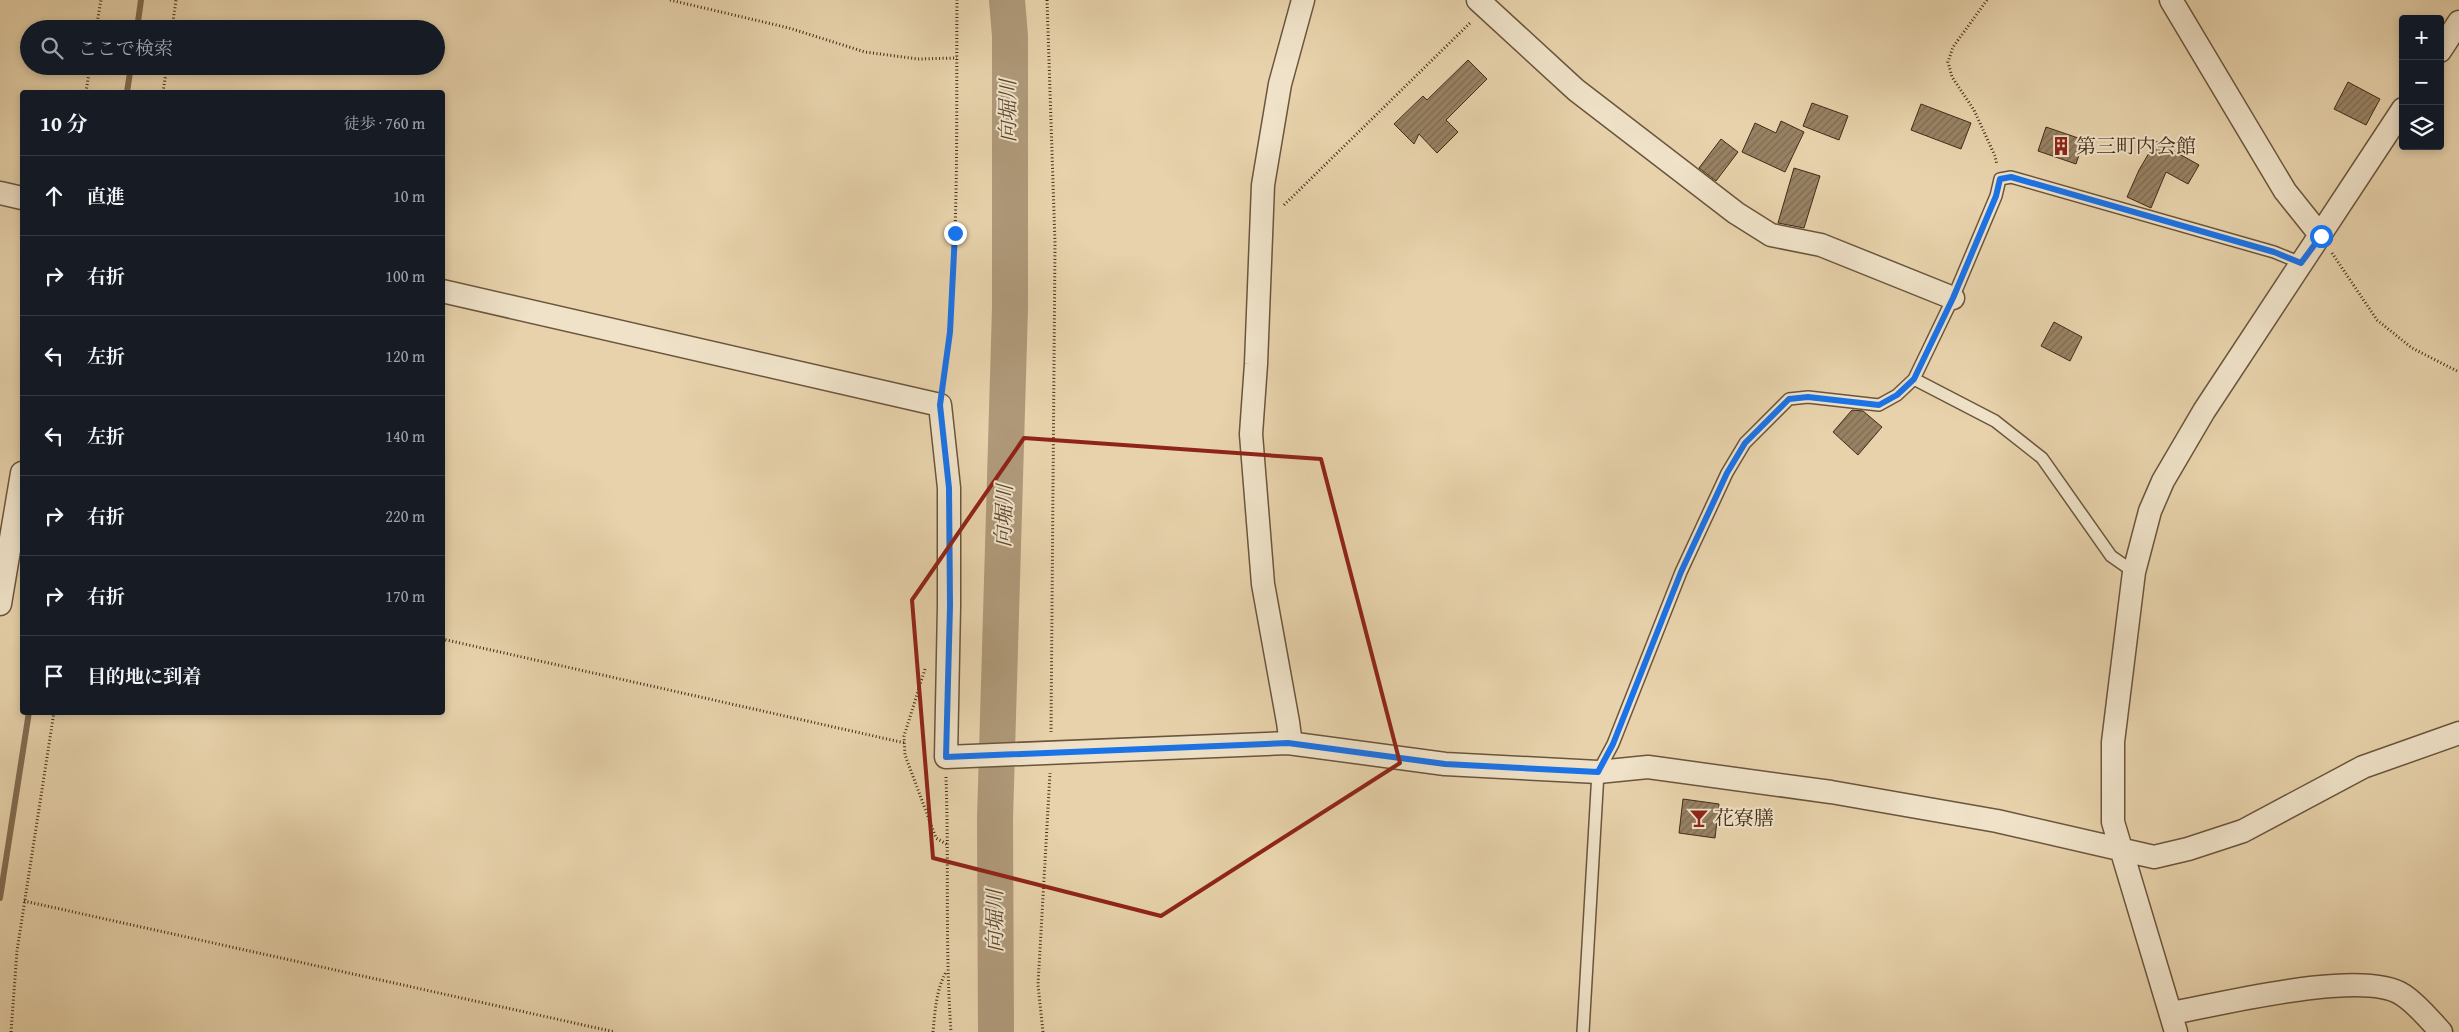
<!DOCTYPE html>
<html lang="ja">
<meta charset="utf-8">
<style>
body{margin:0;font-family:"Gentium Book Plus","Noto Serif JP",serif;background:#20242c;color:#f1f3f6}
.controls{position:absolute;right:15px;top:15px;display:grid;overflow:hidden;border-radius:5px;box-shadow:0 2px 8px #0003}
.controls button{width:45px;height:45px;display:grid;place-items:center;padding:0;border:0;border-bottom:1px solid #363941;background:#171b24;color:#f1f3f6;font:25px sans-serif}
.stop{position:absolute;width:15px;height:15px;margin:-11px;border:4px solid #1a73e8;border-radius:50%;background:#fff}
.stop.end{background:#1a73e8;border-color:#fff;box-shadow:0 1px 5px #0008}
.list{margin:0;padding:0;list-style:none}
h2{display:flex;justify-content:space-between;align-items:center;height:65px;margin:0;padding:0 20px;font-size:21px}
h2 small{font-size:16px;font-weight:400;color:#9ea1a6}
.list li{display:grid;grid-template-columns:32px 1fr auto;gap:15px;align-items:center;box-sizing:border-box;height:80px;padding:0 20px;border-top:1px solid #363941}
.list b{display:block;font-size:19px;white-space:nowrap}
.list em{font-size:16px;font-style:normal;color:#9ea1a6}
.icon{flex:none;width:28px;height:28px;fill:none;stroke:currentColor;stroke-width:2;stroke-linecap:round;stroke-linejoin:round}
.map{position:relative;flex:none;width:2459px;height:1032px;overflow:hidden}
.search{position:absolute;background:#171b24;box-shadow:0 2px 8px #0003;left:20px;top:20px;width:425px;height:55px;display:flex;align-items:center;gap:12px;box-sizing:border-box;padding:0 18px;border-radius:28px;color:#9ea1a6;font-size:19px}
.panel{position:absolute;background:#171b24;box-shadow:0 2px 8px #0003;left:20px;top:90px;width:425px;height:625px;border-radius:5px}
.map>svg:first-child{display:block}
.lines{fill:none;stroke-linecap:round;stroke-linejoin:round}
.stream{stroke:#836d52;stroke-width:6}
.river{stroke:#af9979;stroke-width:36}
.building{fill:url(#building-hatch);stroke:#422b17}
.service-casing{stroke:#6b553c;stroke-width:14}
.minor-casing{stroke:#6b553c;stroke-width:25}
.path{stroke:#422b17;stroke-width:3;stroke-dasharray:1 2.5;stroke-linecap:butt}
.service{stroke:#efe2c8;stroke-width:11}
.minor{stroke:#efe2c8;stroke-width:22}
.route{stroke:#1a73e8;stroke-width:6}
.marked{fill:none;stroke:#8f2418;stroke-width:4;stroke-linejoin:round}
.labels{text-anchor:middle;stroke-width:4;stroke-linejoin:round;paint-order:stroke}
.poi-label{font-size:20px;fill:#422b17;stroke:#efe2c8;text-anchor:start}
.water-label{font-size:21px;font-style:italic;fill:#5d4630;stroke:#efe2c8}
</style>
<div class="map">
<svg width="2459" height="1032" viewBox="0 0 2459 1032">
<defs>
<pattern id="building-hatch" width="6" height="6" patternUnits="userSpaceOnUse" patternTransform="scale(1.25)"><rect width="6" height="6" fill="#988264"/><path d="M-1 1l2-2M0 6l6-6M5 7l2-2" fill="none" stroke="#7e6b51"/></pattern>
</defs>
<rect width="100%" height="100%" fill="#e7d2ab"/>
<filter id="stains"><feTurbulence type="fractalNoise" baseFrequency=".004" numOctaves="4"/><feColorMatrix values="0 0 0 0 .2 0 0 0 0 .09 0 0 0 0 .02 0 0 0 .5 -.17"/></filter>
<radialGradient id="worn" r=".72"><stop offset=".6" stop-color="#630" stop-opacity="0"/><stop offset="1" stop-color="#630" stop-opacity=".3"/></radialGradient>
<g class="lines">
<path class="stream" d="M137 29 141 0
M127 92 131 66
M0 898 29 712"/>
<path class="river" d="M996 1032 995 819 1010 308V36L1007 0"/>
</g>
<path class="building" d="M1468 60 1487 79 1446 120 1458 132 1437 153 1419 134 1414 144 1394 124 1423 96 1427 100Z
M2348 82 2380 99 2366 125 2334 109Z
M1812 103 1848 116 1839 140 1803 126Z
M1921 104 1971 123 1961 149 1911 130Z
M1781 121 1804 132 1785 172 1742 152 1755 123 1776 133Z
M2046 127 2084 140 2076 164 2038 151Z
M1721 139 1738 152 1716 181 1699 168Z
M2156 141 2199 165 2188 184 2166 172 2151 208 2127 197 2139 170Z
M1794 168 1820 176 1804 228 1778 223Z
M2054 322 2082 337 2070 361 2041 346Z
M1852 410 1863 411 1882 427 1858 455 1833 432Z
M1683 799 1719 804 1715 838 1679 833Z"/>
<g class="lines">
<g class="service-casing">
<path id="service" d="M1914 379 1995 421 2042 458 2111 556 2134 572
M1583 1032 1598 772 1613 744 1681 572 1727 473 1745 443 1789 399 1808 397 1879 405 1897 395 1914 379 1953 298 1996 196 2000 179 2011 177 2274 252 2301 263"/>
</g>
<g class="minor-casing">
<path id="minor" d="M1478 0 1576 90 1736 213 1771 235 1821 245 1953 298
M2171 0 2285 191 2321 236
M2440 51 2459 22
M0 193 22 198
M442 291 940 405 949 488V606L946 757 1288 743 1445 764 1598 772 1648 767 1831 792 1997 821 2154 857 2188 849 2243 831 2363 767 2459 733
M0 604 22 473
M1288 743 1290 737 1288 722 1263 584 1251 434 1256 364 1263 185 1280 84 1303 0
M2172 1013C2221 1004 2364 968 2403 995 2417 1004 2429 1019 2441 1032
M2176 1032 2113 822V742L2134 572 2150 511 2163 481 2204 411 2403 109"/>
</g>
<path class="path" d="M670 0 789 28 865 52 918 59 957 58
M1047 0 1055 243 1051 732
M1987 0 1953 47 1948 62 1952 77 1974 110 1995 156 1997 165
M96 29 101 0
M172 29 176 0
M86 92 90 66
M163 92 167 66
M1284 205 1471 22
M2332 253 2377 320 2412 348 2459 372
M943 385C960 258 956 128 957 0
M442 639 905 743
M925 669 904 736 905 755 936 838 948 845
M946 777C949 862 945 947 951 1032
M24 901 615 1032
M11 1032 17 951 54 712
M933 1032C935 1012 936 990 946 972
M1043 1032 1038 985 1050 773"/>
<use href="#service" class="service"/>
<use href="#minor" class="minor"/>
</g>
<g class="lines">
<path class="route" d="M955 233 950 332 940 405 949 488 950 606 946 757 1288 743 1445 764 1598 772 1613 744 1681 572 1727 473 1745 443 1789 399 1808 397 1879 405 1897 395 1914 379 1953 298 1996 196 2000 179 2011 177 2274 252 2301 263 2321 236"/>
</g>
<path class="marked" d="M1024 438 1321 459 1400 763 1161 916 933 858 912 600Z"/>
<defs>
<g id="building-bare" transform="scale(1.5)"><path d="M-4-6H4V6H1V3H-1V6H-4ZM-2.5-4.3h1.7v1.8h-1.7ZM.8-4.3h1.7v1.8H.8ZM-2.5-1h1.7V.8h-1.7ZM.8-1h1.7V.8H.8Z" fill="#8f2418" stroke="#efe2c8" stroke-width="2.5" paint-order="stroke"/></g>
<g id="bar-bare" transform="scale(1.5)"><path d="M-6-5H6L.8 .8V4.5H3.5V6h-7V4.5H-.8V.8Z" fill="#8f2418" stroke="#efe2c8" stroke-width="2.5" paint-order="stroke"/></g>
</defs>
<g fill-rule="evenodd">
<use href="#building-bare" x="2061" y="146"/>
<use href="#bar-bare" x="1699" y="818"/>
</g>
<g class="labels">
<g class="poi-label">
<text x="2076" y="153">第三町内会館</text>
<text x="1714" y="825">花寮膳</text>
</g>
<g class="water-label">
<text transform="translate(1008 111) rotate(-90)" y="7">向堀川</text>
<text transform="translate(1004 516) rotate(-88)" y="7">向堀川</text>
<text transform="translate(995 921) rotate(-90)" y="7">向堀川</text>
</g>
</g>
<rect width="100%" height="100%" filter="url(#stains)"/>
<rect width="100%" height="100%" fill="url(#worn)"/>
</svg>
<div class="controls">
<button>+</button>
<button>−</button>
<button><svg class="icon" aria-label="layers" viewBox="0 0 24 24"><path d="M12 4l9 5-9 5-9-5zM3 14l9 5 9-5"/></svg></button>
</div>
<div class="stop" style="left:2321px;top:236px"></div>
<div class="stop end" style="left:955px;top:233px"></div>
<div class="search"><svg class="icon" aria-label="search" viewBox="0 0 24 24"><circle cx="10" cy="10" r="6"/><path d="M15 15l6 6"/></svg>ここで検索</div>
<section class="panel">
<h2>10 分<small>徒歩 · 760 m</small></h2>
<ul class="list">
<li><svg class="icon" aria-label="ahead" viewBox="0 0 24 24"><path d="M12 20V5M6 11l6-6 6 6"/></svg><div><b>直進</b></div><em>10 m</em></li>
<li><svg class="icon" aria-label="right" viewBox="0 0 24 24"><path d="M7 20v-9h11M14 6l5 5-5 5"/></svg><div><b>右折</b></div><em>100 m</em></li>
<li><svg class="icon" aria-label="left" viewBox="0 0 24 24"><path d="M17 20v-9H6M10 6l-5 5 5 5"/></svg><div><b>左折</b></div><em>120 m</em></li>
<li><svg class="icon" aria-label="left" viewBox="0 0 24 24"><path d="M17 20v-9H6M10 6l-5 5 5 5"/></svg><div><b>左折</b></div><em>140 m</em></li>
<li><svg class="icon" aria-label="right" viewBox="0 0 24 24"><path d="M7 20v-9h11M14 6l5 5-5 5"/></svg><div><b>右折</b></div><em>220 m</em></li>
<li><svg class="icon" aria-label="right" viewBox="0 0 24 24"><path d="M7 20v-9h11M14 6l5 5-5 5"/></svg><div><b>右折</b></div><em>170 m</em></li>
<li><svg class="icon" aria-label="arrive" viewBox="0 0 24 24"><path d="M6 21V4h12l-3 4 3 4H6"/></svg><div><b>目的地に到着</b></div></li>
</ul>
</section>
</div>
